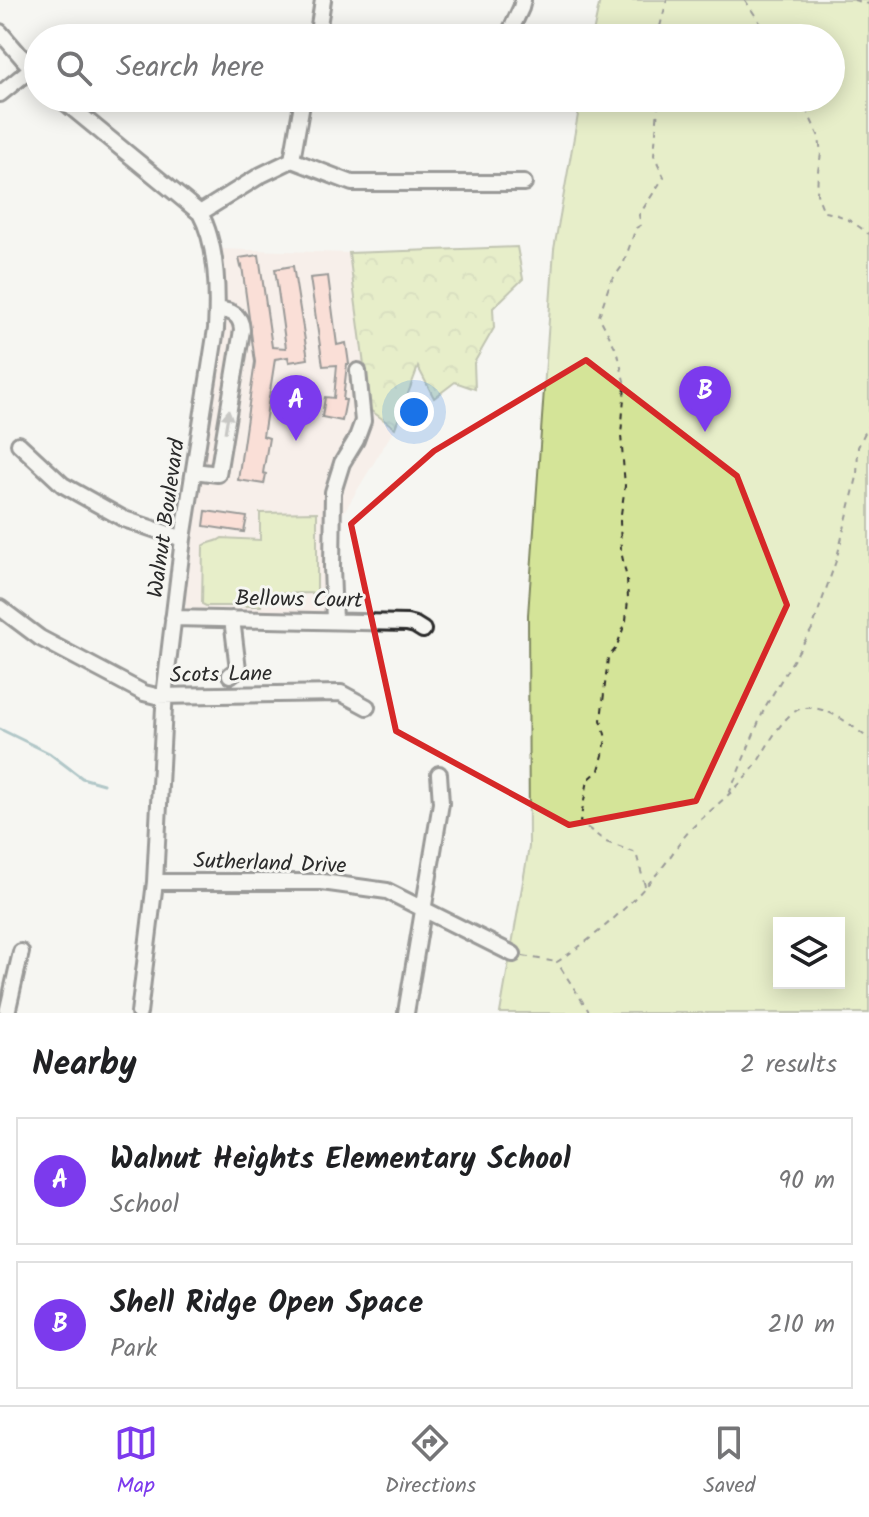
<!DOCTYPE html>
<style>
body{margin:0;font-family:Kalam,sans-serif;background:#f2f2f2;color:#202124}
.controls{position:absolute;right:24px;bottom:24px;display:grid;overflow:hidden;border-radius:0px;box-shadow:0 4px 20px #0003}
.controls button{width:72px;height:72px;display:grid;place-items:center;padding:0;border:0;border-bottom:2px solid #e0e0e0;background:#fff;color:#202124;font:40px sans-serif}
.you{position:absolute;left:414px;top:412px;width:28px;height:28px;margin:-20px;border:6px solid #fff;border-radius:50%;background:#1a73e8;box-shadow:0 0 0 12px #1a73e833}
.badge{display:grid;place-items:center;width:52px;height:52px;border-radius:50%;background:#7c3aed;color:#fff;font-size:26px;font-weight:700}
.pin{position:absolute;translate:-50% -66px;filter:drop-shadow(0 2px 4px #0008)}
.pin::after{content:'';position:absolute;top:42px;width:28px;height:24px;background:inherit;clip-path:polygon(0 0,100% 0,50% 100%)}
.list{margin:0;padding:0;list-style:none}
h2{display:flex;justify-content:space-between;align-items:center;height:104px;margin:0;padding:0 32px;font-size:34px}
h2 small{font-size:26px;font-weight:400;color:#757577}
.list li{display:grid;grid-template-columns:52px 1fr auto;gap:24px;align-items:center;box-sizing:border-box;height:128px;margin:0 16px 16px;padding:0 16px;border:2px solid #e0e0e0;border-radius:0px}
.list b{display:block;font-size:30px;white-space:nowrap}
.list p{margin:0;font-size:26px;white-space:nowrap;color:#757577}
.list em{font-size:26px;font-style:normal;color:#757577}
.icon{flex:none;width:44px;height:44px;fill:none;stroke:currentColor;stroke-width:2;stroke-linecap:round;stroke-linejoin:round}
.map{position:relative;flex:none;width:869px;height:1013px;overflow:hidden}
.search{position:absolute;background:#fff;box-shadow:0 4px 20px #0003;left:24px;right:24px;top:24px;height:88px;display:flex;align-items:center;gap:20px;box-sizing:border-box;padding:0 28px;border-radius:44px;color:#757577;font-size:30px}
.sheet{height:392px;background:#fff}
nav{display:flex;justify-content:space-around;align-items:center;box-sizing:border-box;height:112px;border-top:2px solid #e0e0e0;background:#fff;font-size:22px;color:#757577}
nav a{display:grid;justify-items:center;gap:4px}
nav .on{color:#7c3aed}
.map>svg:first-child{display:block}
.built{fill:#f8e7e0}
.forest{fill:url(#forest-crowns);stroke:#808862;stroke-width:2}
.green{fill:#d4e498;stroke:#808862;stroke-width:2;fill-rule:evenodd}
.lines{fill:none;stroke-linecap:round;stroke-linejoin:round}
.stream{stroke:#5f8f95;stroke-width:3}
.building{fill:#fec3b6;stroke:#2b2b2b;stroke-width:2}
.minor-casing{stroke:#2b2b2b;stroke-width:20}
.path{stroke:#2b2b2b;stroke-width:2;stroke-dasharray:6 6;stroke-linecap:butt}
.minor{stroke:#f6f6f2;stroke-width:14}
.oneway{fill:#90908e}
.marked{fill:none;stroke:#d62828;stroke-width:6;stroke-linejoin:round}
.labels{text-anchor:middle;stroke-width:6;stroke-linejoin:round;paint-order:stroke}
.street-label{font-size:22px;fill:#2b2b2b;stroke:#f6f6f2}
</style>
<div class="map">
<svg width="869" height="1013" viewBox="0 0 869 1013">
<defs>
<pattern id="forest-crowns" width="20" height="18" patternUnits="userSpaceOnUse" patternTransform="scale(2)"><rect width="20" height="18" fill="#d4e498"/><path d="M2 6a3 3 0 1 1 6 0M12 15a3 3 0 1 1 6 0" fill="none" stroke="#b6c483"/></pattern>
</defs>
<rect width="100%" height="100%" fill="#f6f6f2"/>
<filter id="ink" filterUnits="userSpaceOnUse"><feTurbulence type="fractalNoise" baseFrequency=".0125" numOctaves="2"/><feDisplacementMap in="SourceGraphic" scale="16" xChannelSelector="R" yChannelSelector="G"/><feConvolveMatrix kernelMatrix="1 2 1 2 8 2 1 2 1" color-interpolation-filters="sRGB"/></filter>
<g filter="url(#ink)">
<path class="built" d="M220 249 349 253 370 410 395 428 338 522 340 614H185L190 537 223 328 225 303Z"/>
<path class="forest" d="M517 247 523 279 493 308 494 328 474 363 475 389 455 382 434 398 418 367 395 428 370 410 349 253Z"/>
<path class="green" d="M600 0H869V1013H500L529 847 528 615 554 249 581 98H831V38H592ZM779 923H839V983H779Z
M317 512V593L261 594V606H206L202 604 203 546C210 541 216 543 222 538L260 540V513Z"/>
<g class="lines">
<path class="stream" d="M0 729 49 753 82 778 103 784"/>
</g>
<path class="building" d="M259 255 272 347 286 348 275 269 293 266 308 359 289 362 288 357 275 359 263 436 269 438 263 473 266 474 264 484 238 480 255 362 242 266 241 267 239 258Z
M328 276 337 345 346 343 349 364H347L343 400H346L342 421 322 417 325 397 334 398 337 365 323 366 310 278Z
M206 511 247 517 244 532 204 526Z"/>
<g class="lines">
<g class="minor-casing">
<path id="minor" d="M0 32 38 76
M317 38 323 0
M507 38 521 8 523 0
M0 94 31 69
M60 98 200 213C217 244 218 294 216 329L183 539 165 688 155 882 139 1013
M292 160 352 183H524
M200 213 261 175 292 160 303 98
M19 444 63 485 124 519 183 539
M194 471 218 474 242 330C241 314 231 311 217 309
M0 608 40 638 144 693 156 696 341 693 367 707
M173 618 407 623 415 625 423 630
M334 621 332 567 333 492 342 463 356 440 363 421 358 371
M230 675 238 669 232 619
M155 882H322L387 891 513 954
M7 1013 21 952
M406 1013 441 803 439 774"/>
</g>
<path class="path" d="M745 0 770 38
M854 0 869 4
M657 38 667 0
M801 98 819 137 821 154 818 171 817 194 824 212C843 214 854 223 869 234
M729 794 765 707 812 629 836 561 857 477 858 447 869 424
M645 886 636 853 606 842 580 822 588 780 599 770 603 755 606 738 601 720 608 658 616 648 626 621 628 599 627 579 621 551 620 521 625 486 621 435 625 386 618 353 599 316 610 283 623 265 636 228 641 225 639 215 664 177 654 155 658 108 656 98
M523 956 556 962
M590 1013 557 962C597 936 630 906 661 869 671 857 679 842 690 830 712 808 736 791 755 766 766 750 784 709 805 708 829 706 851 725 869 739"/>
<use href="#minor" class="minor"/>
</g>
<defs><path id="oneway-solid" d="M-6-.8H1V-3.2L6.5 0L1 3.2V.8H-6Z" transform="scale(2)"/></defs>
<use class="oneway" href="#oneway-solid" transform="translate(227 421) rotate(-81)"/>
</g>
<path d="M0 0H869V1013H0ZM586 360 737 476 787 605 696 801 569 825 396 731 351 524 434 451Z" fill="#f6f6f2" fill-opacity=".55" fill-rule="evenodd"/>
<path class="marked" d="M586 360 737 476 787 605 696 801 569 825 396 731 351 524 434 451Z"/>
<g class="labels">
<g class="street-label">
<text transform="translate(165 518) rotate(-82)" y="8">Walnut Boulevard</text>
<text transform="translate(299 598) rotate(1)" y="8">Bellows Court</text>
<text transform="translate(221 673) rotate(-1)" y="8">Scots Lane</text>
<text transform="translate(270 862) rotate(2)" y="8">Sutherland Drive</text>
</g>
</g>
</svg>
<div class="controls">
<button><svg class="icon" aria-label="layers" viewBox="0 0 24 24"><path d="M12 4l9 5-9 5-9-5zM3 14l9 5 9-5"/></svg></button>
</div>
<div class="you"></div>
<div class="pin badge" style="left:296px;top:441px">A</div>
<div class="pin badge" style="left:705px;top:432px">B</div>
<div class="search"><svg class="icon" aria-label="search" viewBox="0 0 24 24"><circle cx="10" cy="10" r="6"/><path d="M15 15l6 6"/></svg>Search here</div>
</div>
<section class="sheet">
<h2>Nearby<small>2 results</small></h2>
<ul class="list">
<li><span class="badge">A</span><div><b>Walnut Heights Elementary School</b><p>School</p></div><em>90 m</em></li>
<li><span class="badge">B</span><div><b>Shell Ridge Open Space</b><p>Park</p></div><em>210 m</em></li>
</ul>
</section>
<nav>
<a class="on"><svg class="icon" aria-label="map" viewBox="0 0 24 24"><path d="M3 6l6-2 6 2 6-2v14l-6 2-6-2-6 2zM9 4v14M15 6v14"/></svg>Map</a>
<a><svg class="icon" aria-label="directions" viewBox="0 0 24 24"><path d="M12 3l9 9-9 9-9-9zM9 14v-3h6M13 9l2 2-2 2"/></svg>Directions</a>
<a><svg class="icon" aria-label="saved" viewBox="0 0 24 24"><path d="M7 4h10v16l-5-4-5 4z"/></svg>Saved</a>
</nav>
